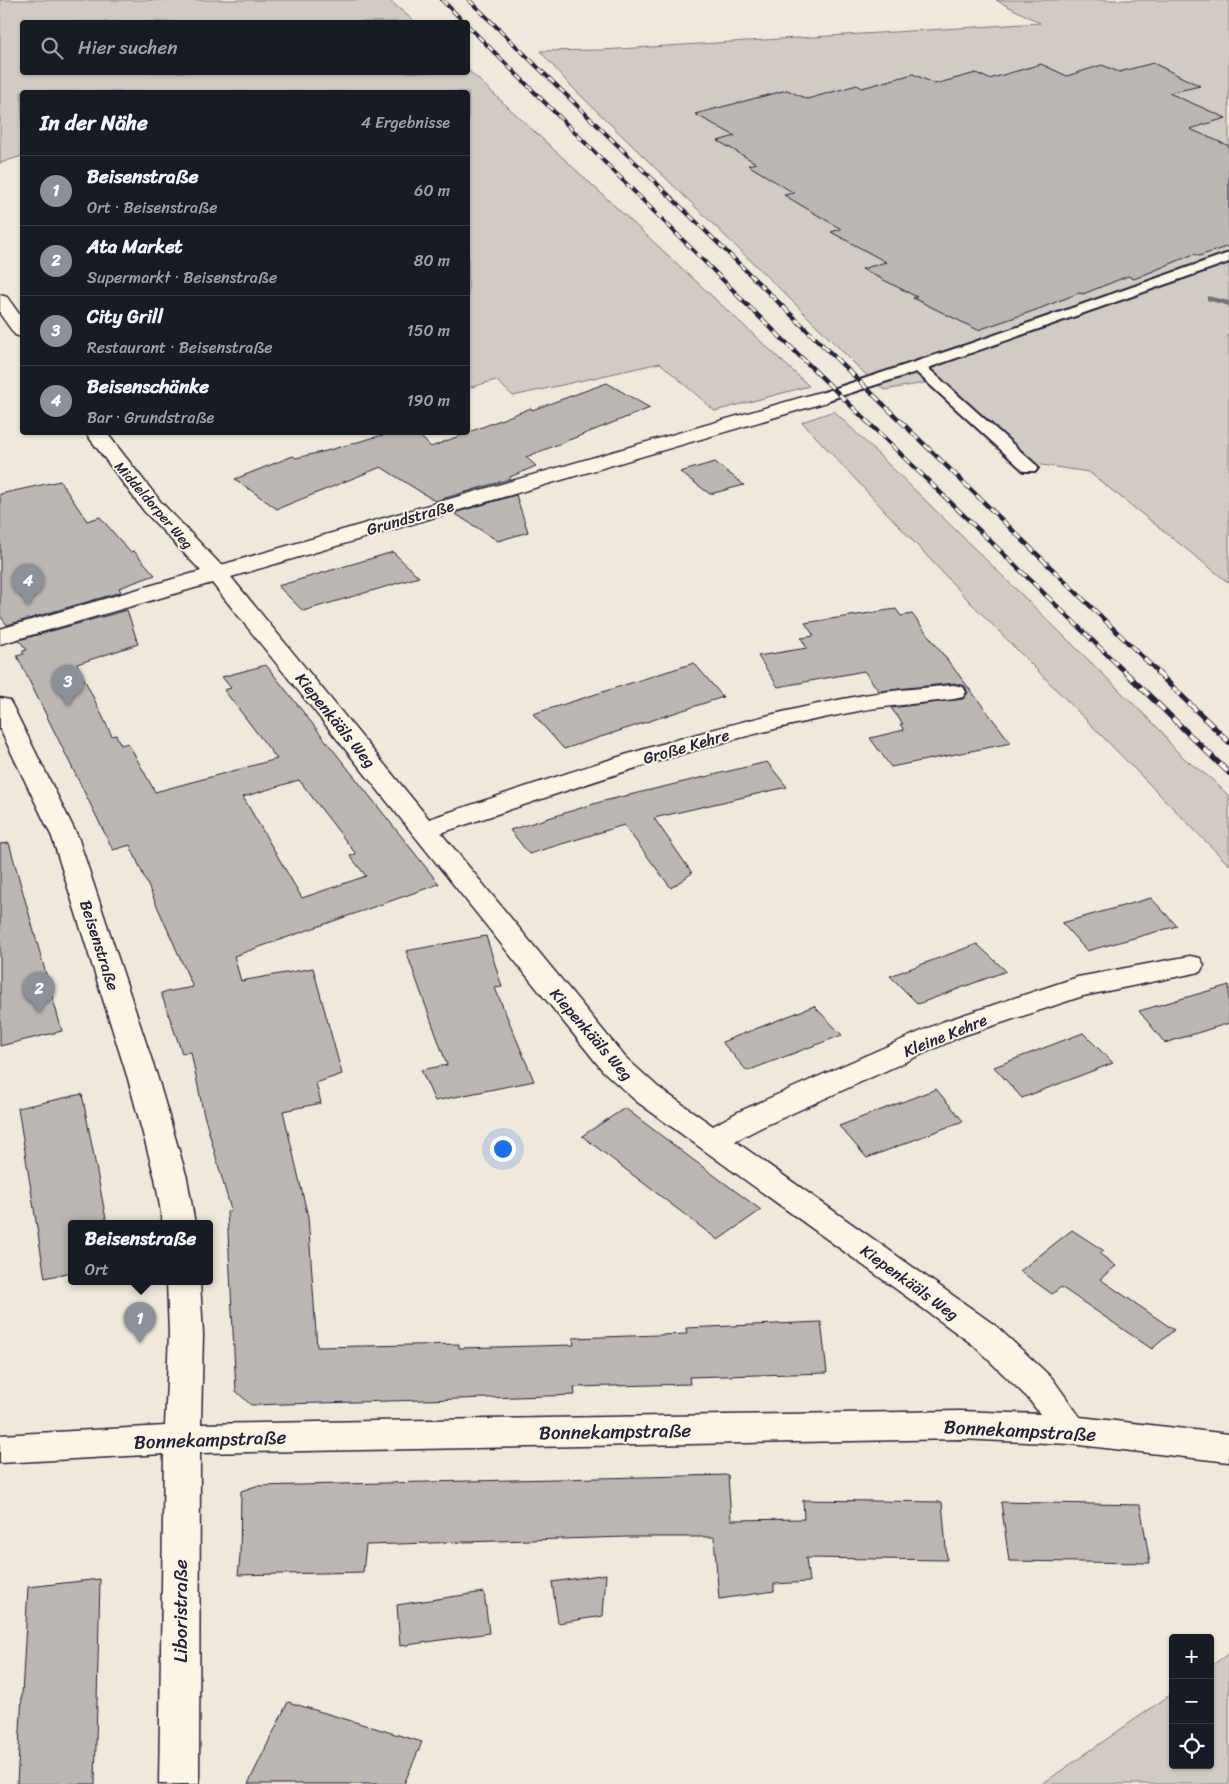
<!DOCTYPE html>
<html lang="de">
<meta charset="utf-8">
<style>
body{margin:0;font-family:Sriracha,sans-serif;background:#242831;color:#f1f3f6}
.controls{position:absolute;right:15px;bottom:15px;display:grid;overflow:hidden;border-radius:5px;box-shadow:0 1px 4px #0004}
.controls button{width:45px;height:45px;display:grid;place-items:center;padding:0;border:0;border-bottom:1px solid #363941;background:#171b24;color:#f1f3f6;font:25px sans-serif}
.you{position:absolute;left:502px;top:1148px;width:18px;height:18px;margin:-12px;border:4px solid #fff;border-radius:50%;background:#1a73e8;box-shadow:0 0 0 8px #1a73e833}
.badge{display:grid;place-items:center;width:32px;height:32px;border-radius:50%;background:#8c9099;color:#fff;font-size:16px;font-weight:700}
.pin{position:absolute;translate:-50% -41px;filter:drop-shadow(0 1px 2px #0008)}
.pin::after{content:'';position:absolute;top:26px;width:18px;height:15px;background:inherit;clip-path:polygon(0 0,100% 0,50% 100%)}
.popup{position:absolute;left:68px;top:1220px;width:145px;height:65px;box-sizing:border-box;display:grid;place-content:center;border-radius:5px;background:#171b24;filter:drop-shadow(0 1px 4px #0005);font-size:16px;white-space:nowrap;color:#9ea1a6}
.popup b{font-size:19px;color:#f1f3f6}
.popup::after{content:'';position:absolute;left:50%;top:100%;margin-left:-10px;border:10px solid transparent;border-top-color:#171b24}
.list{margin:0;padding:0;list-style:none}
h2{display:flex;justify-content:space-between;align-items:center;height:65px;margin:0;padding:0 20px;font-size:21px}
h2 small{font-size:16px;font-weight:400;color:#9ea1a6}
.list li{display:grid;grid-template-columns:32px 1fr auto;gap:15px;align-items:center;box-sizing:border-box;height:70px;padding:0 20px;border-top:1px solid #363941}
.list b{display:block;font-size:19px;white-space:nowrap}
.list p{margin:0;font-size:16px;white-space:nowrap;color:#9ea1a6}
.list em{font-size:16px;font-style:normal;color:#9ea1a6}
.icon{flex:none;width:28px;height:28px;fill:none;stroke:currentColor;stroke-width:2;stroke-linecap:round;stroke-linejoin:round}
.map{position:relative;flex:none;width:1229px;height:1784px;overflow:hidden}
.search{position:absolute;background:#171b24;box-shadow:0 1px 4px #0004;left:20px;top:20px;width:450px;height:55px;display:flex;align-items:center;gap:12px;box-sizing:border-box;padding:0 18px;border-radius:5px;color:#9ea1a6;font-size:19px}
.panel{position:absolute;background:#171b24;box-shadow:0 1px 4px #0004;left:20px;top:90px;width:450px;height:345px;border-radius:5px}
.map>svg:first-child{display:block}
.green{fill:#d1cbc3;stroke:#7a767f}
.lines{fill:none;stroke-linecap:round;stroke-linejoin:round}
.stream{fill:#716f79;fill-rule:evenodd}
.building{fill:#bcb7b3;stroke:#22223b;fill-rule:evenodd}
.service-casing{stroke:#22223b;stroke-width:4}
.minor-casing{stroke:#22223b;stroke-width:3}
.service{fill:#fcf5e5;fill-rule:evenodd}
.minor{fill:#fcf5e5;fill-rule:evenodd}
.rail-far2-casing{stroke:#22223b;stroke-width:4}
.rail-far1-casing{stroke:#22223b;stroke-width:4.5}
.rail-casing{stroke:#22223b;stroke-width:5.5}
.rail-far2{stroke:#fcf5e5;stroke-width:2.5;stroke-dasharray:7;stroke-linecap:butt}
.rail-far1{stroke:#fcf5e5;stroke-width:3;stroke-dasharray:9;stroke-linecap:butt}
.rail{stroke:#fcf5e5;stroke-width:4;stroke-dasharray:11;stroke-linecap:butt}
.labels{text-anchor:middle;stroke-width:4;stroke-linejoin:round;paint-order:stroke}
.far-street-label{font-size:14px;fill:#22223b;stroke:#fcf5e5}
.street-label{font-size:16px;fill:#22223b;stroke:#fcf5e5}
.near-street-label{font-size:19px;fill:#22223b;stroke:#fcf5e5}
</style>
<div class="map">
<svg width="1229" height="1784" viewBox="0 0 1229 1784">
<rect width="100%" height="100%" fill="#efe8db"/>
<filter id="ink" filterUnits="userSpaceOnUse"><feTurbulence type="fractalNoise" baseFrequency=".02" numOctaves="2"/><feDisplacementMap in="SourceGraphic" scale="10" xChannelSelector="R" yChannelSelector="G"/><feConvolveMatrix kernelMatrix="1 2 1 2 8 2 1 2 1" color-interpolation-filters="sRGB"/></filter>
<g filter="url(#ink)">
<path class="green" d="M0 0H389L415 22H22V72H468V70L809 386 715 411 660 363 513 396 496 380 468 388V92H22V156L0 163Z
M996 0H1229V335L1227 336 1229 337V583L1089 472 1035 464 942 380 884 390 863 372 785 294 569 84 540 51 602 50 1040 23Z
M834 411 1163 733C1175 753 1187 761 1205 774 1214 780 1221 789 1229 796V865L969 601 802 422Z
M1229 1653V1784H1042L1173 1693V1765H1210V1667Z"/>
<g class="lines">
<path class="stream" d="M1207 296 1229 301V306L1207 300Z"/>
</g>
<path class="building" d="M1153 63 1200 86 1169 93 1226 118 1190 129 1229 146V246L1199 256 1194 254 1134 279 1128 276 1083 294 1079 293 1036 310 978 330 913 298 917 297 862 269 886 262 831 232 841 229 784 195 794 193 748 165 756 163 718 141 735 136 695 114 787 90 807 99 857 85 862 88 913 74 935 84 976 73 989 79 1041 64 1067 76 1102 65 1119 72Z
M607 383 650 408 526 457 536 466 510 477V479L435 501 381 467 277 509 235 479 293 456 296 458 326 451 393 432H416L431 447 531 408 532 410Z
M715 462 744 485 710 494 680 472Z
M60 481 87 521 100 517 130 552 134 551 155 575 119 588 121 592 7 625 0 616V494Z
M516 495 528 532 498 541 454 513Z
M393 552 419 577 303 611 278 586Z
M896 609 901 616 912 614 1011 743 891 767 870 738 904 730 900 724H903L891 708 963 699 968 693 965 686 954 683 879 691 864 671 778 687 758 656 807 648 801 638 814 636 805 623Z
M127 610 138 644 77 664 112 736 116 735 121 745 128 743 155 792 277 759 224 690 231 688 222 677 266 665 439 884 234 956 241 981 313 968 342 1074 316 1083 321 1103 283 1111 308 1217 317 1347 459 1344V1348L574 1345 573 1338 687 1334 686 1328 821 1322 827 1373 689 1377 690 1384 574 1387 575 1395 458 1399 251 1405 236 1391 227 1212 231 1210 203 1111 191 1052 182 1053 161 993 193 987 130 845 113 850 17 656 24 654 22 651 27 650 19 640ZM299 780 356 854 350 856 366 876 302 898 243 797Z
M694 663 723 697 564 749 533 714Z
M767 762 787 787 654 818 692 873 671 888 624 825 529 854 510 830 600 802Z
M9 843 62 1031 0 1046V844Z
M1151 898 1177 926 1087 951 1062 923Z
M486 936 502 987 495 988 534 1081 435 1101 421 1070 447 1065 406 951Z
M977 944 1006 971 918 1004 890 976Z
M1229 985V1023L1165 1043 1139 1011Z
M814 1006 842 1035 747 1071 722 1042Z
M1083 1033 1113 1063 1022 1098 994 1067Z
M936 1089 963 1121 867 1158 839 1126Z
M82 1094 107 1224H71V1272L45 1278 18 1108Z
M625 1108 692 1159 761 1210 718 1240 582 1136Z
M1072 1230 1104 1251 1100 1254 1116 1266 1100 1279 1174 1330 1152 1349 1061 1287 1052 1294 1020 1271Z
M728 1475 731 1520 804 1519 803 1500 942 1502 947 1560 806 1558 809 1582 774 1584V1591L719 1599 714 1537H627L366 1545 363 1572 238 1575 240 1557 241 1491 256 1486Z
M1001 1502 1140 1505 1150 1563 1009 1561Z
M606 1574 603 1616 558 1623 552 1582Z
M100 1579 95 1784H17L28 1587Z
M484 1592 489 1633 400 1646 397 1605Z
M288 1702 422 1742 404 1784H248Z"/>
<g class="lines">
<g class="service-casing">
<path id="service" d="M1229 253V262L928 368 1036 465 1038 468 1036 471H1024L916 372 825 401H815L813 398 815 395 969 344Z"/>
</g>
<g class="minor-casing">
<path id="minor" d="M0 295 7 297 22 318V337L15 335 0 314Z
M820 392 827 394 830 398 827 402 231 577 429 819C572 771 715 722 864 695 893 690 924 688 954 685L963 687 966 692 963 697 954 699C924 703 893 705 864 710 719 736 580 786 441 833L625 1057 658 1087 713 1126 738 1112 942 1022 1078 977 1190 956 1200 958 1204 965 1200 972 1083 996 962 1036 760 1128 735 1141 996 1326 1052 1378 1080 1417 1229 1434V1462L1070 1444 960 1439 200 1453 199 1784H159L164 1454 0 1463V1435L165 1426 169 1334 167 1282H200L203 1334 201 1424 960 1411 1040 1414 1028 1398 972 1344 636 1101 603 1071 212 583 0 644V629L201 571 144 511 85 432H106L160 501 221 565Z
M0 698 9 700 12 705 78 837 158 1079 187 1178 195 1224H163L155 1178 128 1079 52 837 0 729Z"/>
</g>
<use href="#service" class="service"/>
<use href="#minor" class="minor"/>
<g class="rail-far2-casing">
<path id="rail-far2" d="M442 0 464 22
M469 0 771 295
M468 26 738 295"/>
</g>
<g class="rail-far1-casing">
<path id="rail-far1" d="M736 294 1126 673
M770 294 1159 673"/>
</g>
<g class="rail-casing">
<path id="rail" d="M1125 672 1229 773
M1157 672 1229 742"/>
</g>
<use href="#rail-far2" class="rail-far2"/>
<use href="#rail-far1" class="rail-far1"/>
<use href="#rail" class="rail"/>
</g>
</g>
<g class="labels">
<g class="far-street-label">
<text transform="translate(154 505) rotate(49)" y="5">Middeldorper Weg</text>
</g>
<g class="street-label">
<text transform="translate(410 517) rotate(-16)" y="6">Grundstraße</text>
<text transform="translate(336 720) rotate(51)" y="6">Kiepenkääls Weg</text>
<text transform="translate(686 746) rotate(-16)" y="6">Große Kehre</text>
<text transform="translate(100 945) rotate(72)" y="6">Beisenstraße</text>
<text transform="translate(592 1034) rotate(49)" y="6">Kiepenkääls Weg</text>
<text transform="translate(945 1035) rotate(-22)" y="6">Kleine Kehre</text>
<text transform="translate(910 1282) rotate(36)" y="6">Kiepenkääls Weg</text>
</g>
<g class="near-street-label">
<text transform="translate(1020 1430) rotate(3)" y="7">Bonnekampstraße</text>
<text transform="translate(615 1431) rotate(-1)" y="7">Bonnekampstraße</text>
<text transform="translate(210 1439) rotate(-2)" y="7">Bonnekampstraße</text>
<text transform="translate(180 1611) rotate(-90)" y="7">Liboristraße</text>
</g>
</g>
</svg>
<div class="controls">
<button>+</button>
<button>−</button>
<button><svg class="icon" aria-label="locate" viewBox="0 0 24 24"><circle cx="12" cy="12" r="6"/><path d="M12 2v4M12 18v4M2 12h4M18 12h4"/></svg></button>
</div>
<div class="you"></div>
<div class="pin badge" style="left:140px;top:1343px">1</div>
<div class="popup"><b>Beisenstraße</b>Ort</div>
<div class="pin badge" style="left:39px;top:1013px">2</div>
<div class="pin badge" style="left:68px;top:706px">3</div>
<div class="pin badge" style="left:28px;top:605px">4</div>
<div class="search"><svg class="icon" aria-label="search" viewBox="0 0 24 24"><circle cx="10" cy="10" r="6"/><path d="M15 15l6 6"/></svg>Hier suchen</div>
<section class="panel">
<h2>In der Nähe<small>4 Ergebnisse</small></h2>
<ul class="list">
<li><span class="badge">1</span><div><b>Beisenstraße</b><p>Ort · Beisenstraße</p></div><em>60 m</em></li>
<li><span class="badge">2</span><div><b>Ata Market</b><p>Supermarkt · Beisenstraße</p></div><em>80 m</em></li>
<li><span class="badge">3</span><div><b>City Grill</b><p>Restaurant · Beisenstraße</p></div><em>150 m</em></li>
<li><span class="badge">4</span><div><b>Beisenschänke</b><p>Bar · Grundstraße</p></div><em>190 m</em></li>
</ul>
</section>
</div>
